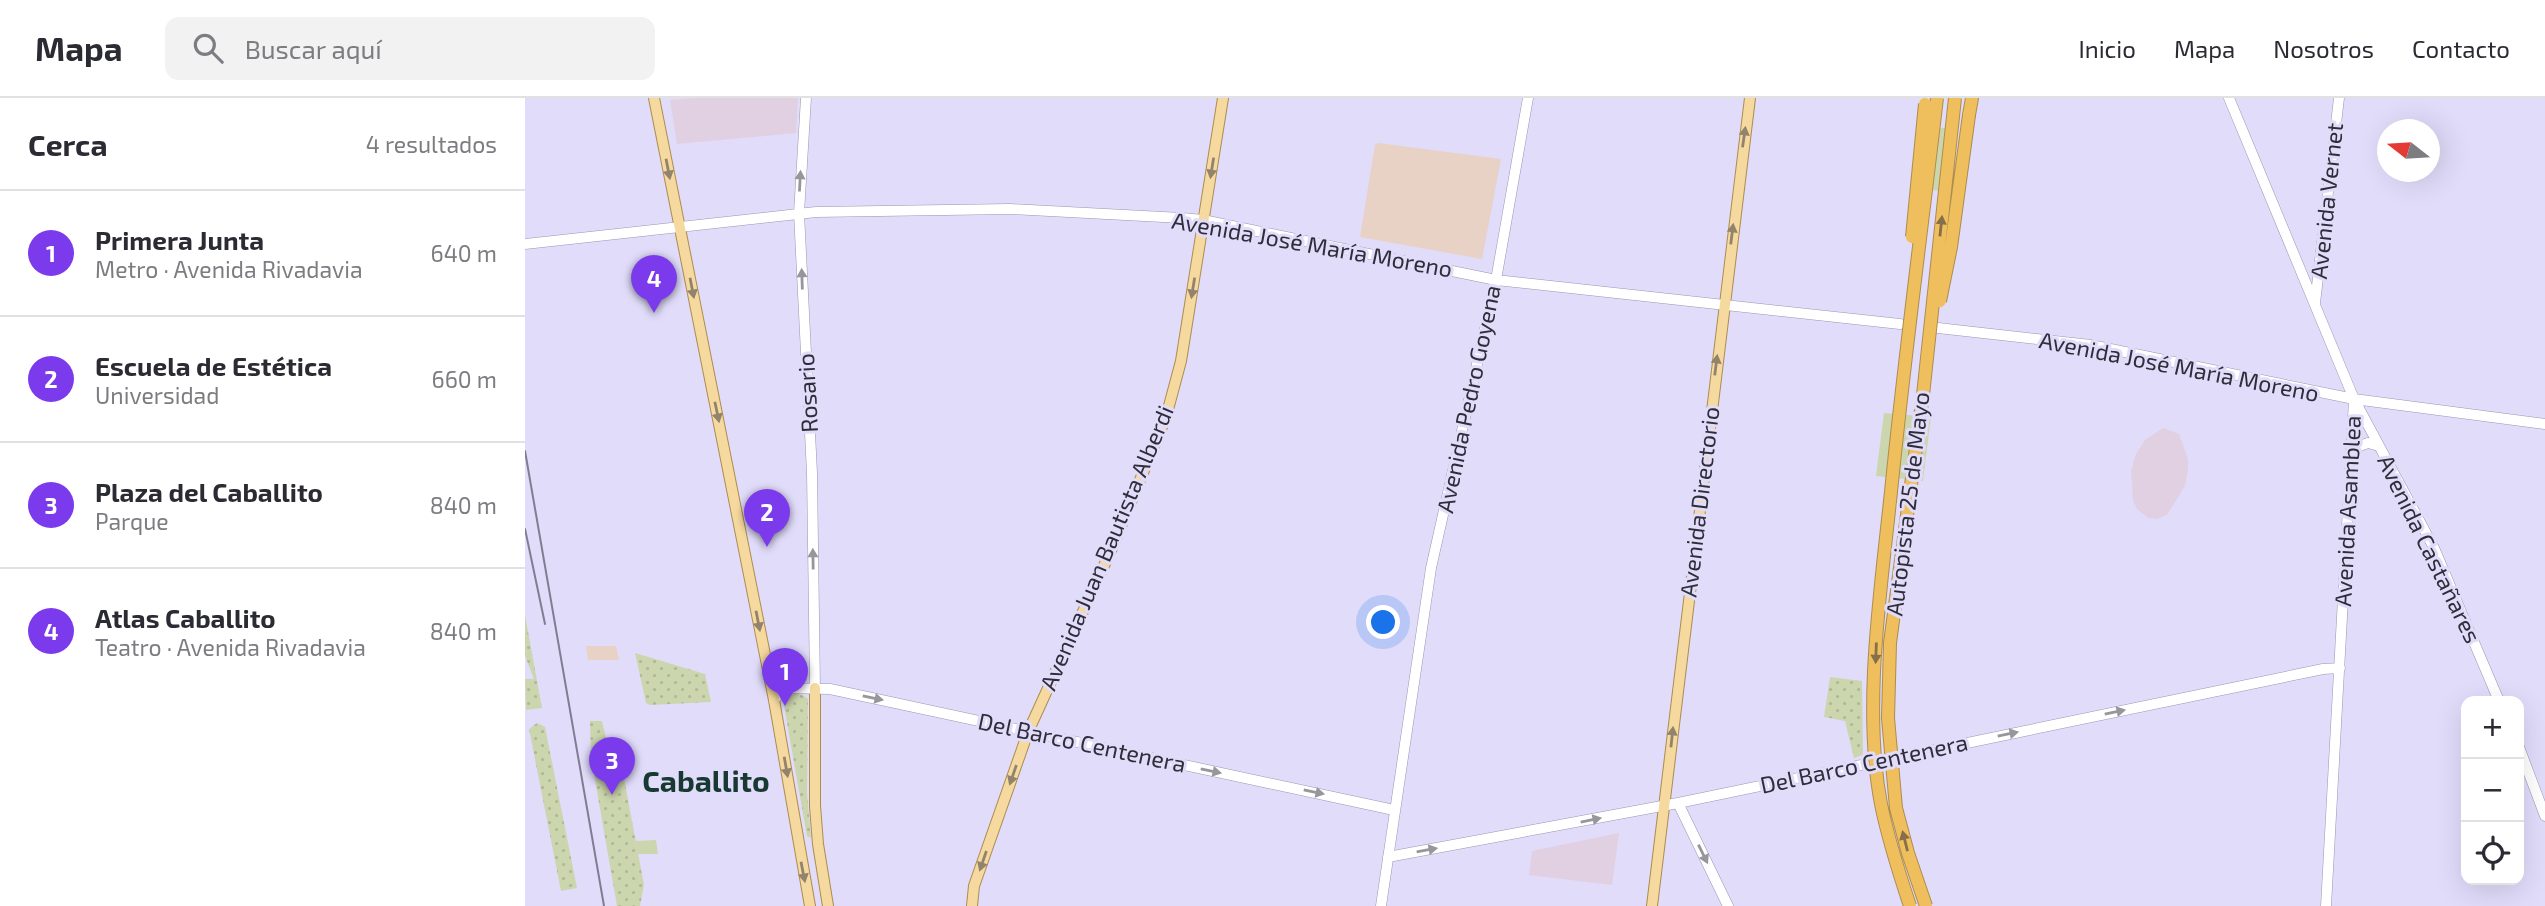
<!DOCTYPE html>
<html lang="es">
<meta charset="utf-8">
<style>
body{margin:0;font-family:"Exo 2",sans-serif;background:#f2f2f3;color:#2b2b33}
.controls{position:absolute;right:21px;bottom:21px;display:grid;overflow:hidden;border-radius:14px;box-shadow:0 7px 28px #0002}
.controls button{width:63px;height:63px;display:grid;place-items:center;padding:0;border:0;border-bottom:2px solid #e1e1e2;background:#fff;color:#2b2b33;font:35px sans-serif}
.compass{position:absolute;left:1852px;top:21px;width:63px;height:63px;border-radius:50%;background:#fff;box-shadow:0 7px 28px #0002;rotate:287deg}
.you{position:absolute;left:859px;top:525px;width:24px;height:24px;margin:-18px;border:5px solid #fff;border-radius:50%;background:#1a73e8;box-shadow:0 0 0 10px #1a73e833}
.badge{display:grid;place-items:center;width:46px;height:46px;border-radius:50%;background:#7c3aed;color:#fff;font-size:23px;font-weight:700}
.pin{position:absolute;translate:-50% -58px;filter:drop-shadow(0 2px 4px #0008)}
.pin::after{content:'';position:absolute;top:37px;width:24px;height:21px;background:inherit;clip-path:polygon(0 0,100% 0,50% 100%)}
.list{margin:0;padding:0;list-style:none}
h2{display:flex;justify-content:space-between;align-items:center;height:91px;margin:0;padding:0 28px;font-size:30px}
h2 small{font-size:23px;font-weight:400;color:#7c7c81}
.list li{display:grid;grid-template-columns:46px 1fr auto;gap:21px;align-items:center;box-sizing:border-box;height:126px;padding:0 28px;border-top:2px solid #e1e1e2}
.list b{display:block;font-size:26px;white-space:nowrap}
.list p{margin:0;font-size:23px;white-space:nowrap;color:#7c7c81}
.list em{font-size:23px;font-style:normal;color:#7c7c81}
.icon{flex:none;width:38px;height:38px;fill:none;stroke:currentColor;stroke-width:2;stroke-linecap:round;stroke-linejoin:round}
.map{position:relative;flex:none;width:2020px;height:808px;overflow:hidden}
header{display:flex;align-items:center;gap:42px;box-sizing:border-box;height:98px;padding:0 35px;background:#fff;border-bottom:2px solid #e1e1e2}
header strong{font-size:33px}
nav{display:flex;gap:38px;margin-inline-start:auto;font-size:24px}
.search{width:490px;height:63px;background:#f2f2f3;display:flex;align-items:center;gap:18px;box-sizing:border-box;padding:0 24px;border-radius:14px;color:#7c7c81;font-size:26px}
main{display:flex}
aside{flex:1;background:#fff}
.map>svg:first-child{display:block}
.industrial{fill:#e8d1c5}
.education{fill:#e1d0e1}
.green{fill:#ccd6ae}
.park{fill:url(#park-dots)}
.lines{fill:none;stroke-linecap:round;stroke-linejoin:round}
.secondary-casing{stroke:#9a95b1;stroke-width:11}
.primary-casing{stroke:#ac8c50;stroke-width:12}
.highway-casing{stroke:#ac8c50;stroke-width:14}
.secondary{stroke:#fff;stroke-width:10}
.primary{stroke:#f6d99e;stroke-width:10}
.highway{stroke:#f0bf5d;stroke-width:12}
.rail{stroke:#807d92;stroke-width:2}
.highway-bridge-casing{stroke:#ac8c50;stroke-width:14;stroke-linecap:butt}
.highway-bridge{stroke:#f0bf5d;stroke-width:12}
.oneway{fill:#92836c}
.oneway2{fill:#97969c}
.oneway3{fill:#866f49}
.labels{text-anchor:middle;stroke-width:6;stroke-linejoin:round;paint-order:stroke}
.street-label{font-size:23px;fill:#2f2d39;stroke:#e0dcfa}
.district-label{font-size:30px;font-weight:bold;fill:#183832;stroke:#e0dcfa}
</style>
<header>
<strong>Mapa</strong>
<div class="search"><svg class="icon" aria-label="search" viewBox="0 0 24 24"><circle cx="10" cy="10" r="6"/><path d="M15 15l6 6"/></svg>Buscar aquí</div>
<nav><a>Inicio</a><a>Mapa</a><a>Nosotros</a><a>Contacto</a></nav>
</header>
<main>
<aside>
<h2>Cerca<small>4 resultados</small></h2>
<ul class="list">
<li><span class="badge">1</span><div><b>Primera Junta</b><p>Metro · Avenida Rivadavia</p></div><em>640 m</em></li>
<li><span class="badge">2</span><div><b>Escuela de Estética</b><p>Universidad</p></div><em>660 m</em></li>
<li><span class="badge">3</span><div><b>Plaza del Caballito</b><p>Parque</p></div><em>840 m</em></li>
<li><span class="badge">4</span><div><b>Atlas Caballito</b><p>Teatro · Avenida Rivadavia</p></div><em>840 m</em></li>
</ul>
</aside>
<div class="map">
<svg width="2020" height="808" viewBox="0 0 2020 808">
<defs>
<pattern id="park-dots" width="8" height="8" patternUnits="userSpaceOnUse" patternTransform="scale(1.75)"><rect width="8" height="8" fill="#ccd6ae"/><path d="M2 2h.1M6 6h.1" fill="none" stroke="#b0b896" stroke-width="1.8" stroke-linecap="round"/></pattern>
</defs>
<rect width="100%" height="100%" fill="#e0dcfa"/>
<path class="industrial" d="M853 45 976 61 957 161 835 139 850 47Z
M61 548H91L94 562H63Z"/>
<path class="education" d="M168 0H273L271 35 152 46 145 2Z
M1638 330 1654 336 1663 361V372L1660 388 1642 417 1632 421 1623 420 1612 411 1608 402 1606 373 1611 356 1620 342Z
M1094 735 1087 787 1004 777 1007 753Z"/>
<path class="green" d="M1405 29 1433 31 1425 94 1398 91Z
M1359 315 1406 319 1398 383 1351 378Z
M131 742 133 756H113L110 743Z"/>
<path class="park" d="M0 517 17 610 1 612 0 581H9L0 558Z
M110 555 180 576 186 604 125 607 121 605Z
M1305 579 1337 583 1338 657 1329 660 1320 623 1299 619Z
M265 595 277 597 283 601 282 695 286 740 282 738 258 602 261 596Z
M65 623H77L85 658 95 659 119 787 115 808H92L66 659Z
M12 625 20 629 52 790 36 793 4 631Z"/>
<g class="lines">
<g class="secondary-casing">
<path id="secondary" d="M281 0 274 115 287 375 290 590
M1704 0 1829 301 1909 450 1974 603
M0 146 291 114 485 111 657 120 678 122 971 182 1375 226
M1790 205 1814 0
M1413 230 1566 247 1829 301 2020 326
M1826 351 1843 345 1854 348
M249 602 259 590 305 591 869 712
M1994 649 2020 718
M1153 705 1203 808
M863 759 1153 705 1798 571 1815 570
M856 808 906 470 971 182 1003 0
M1801 808 1829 302"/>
</g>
<g class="primary-casing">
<path id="primary" d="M129 0 249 602 285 808
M290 590V708L293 746 303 808
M447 808 449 788 503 634 587 450 641 319 656 263 698 0
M1127 808 1225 0"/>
</g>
<g class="highway-casing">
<path id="highway" d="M1444 17 1447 0"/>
</g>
<use href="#secondary" class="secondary"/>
<use href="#primary" class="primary"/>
<use href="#highway" class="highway"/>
<path class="rail" d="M0 353 79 808
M0 431 20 526"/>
<g class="highway-bridge-casing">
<path id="highway-bridge" d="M1387 139 1400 6
M1415 203 1426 149 1444 17
M1385 808C1374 775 1363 741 1356 706 1337 607 1357 485 1367 384 1380 256 1397 128 1412 0
M1401 808 1383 755 1371 710 1363 620 1365 545 1398 297 1430 0"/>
</g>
<use href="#highway-bridge" class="highway-bridge"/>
</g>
<defs><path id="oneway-solid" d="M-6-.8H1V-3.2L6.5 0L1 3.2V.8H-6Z" transform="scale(1.75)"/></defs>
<g class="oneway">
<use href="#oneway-solid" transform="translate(1219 39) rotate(-82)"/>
<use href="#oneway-solid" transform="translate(687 70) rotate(99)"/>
<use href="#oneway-solid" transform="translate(143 71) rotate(79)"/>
<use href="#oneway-solid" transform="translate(1207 136) rotate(-83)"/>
<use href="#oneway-solid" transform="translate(167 190) rotate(79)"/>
<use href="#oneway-solid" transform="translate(668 190) rotate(99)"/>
<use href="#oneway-solid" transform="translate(1191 267) rotate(-83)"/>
<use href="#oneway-solid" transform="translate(192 314) rotate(78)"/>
<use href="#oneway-solid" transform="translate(233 523) rotate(79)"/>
<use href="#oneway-solid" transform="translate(1147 639) rotate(-84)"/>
<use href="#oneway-solid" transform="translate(261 669) rotate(80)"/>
<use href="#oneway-solid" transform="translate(488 677) rotate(109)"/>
<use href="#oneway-solid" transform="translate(458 763) rotate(109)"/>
<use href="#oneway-solid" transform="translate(278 774) rotate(79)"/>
</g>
<g class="oneway2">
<use href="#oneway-solid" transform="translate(275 83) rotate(-87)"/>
<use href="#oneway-solid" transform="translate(277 181) rotate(-92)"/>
<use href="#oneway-solid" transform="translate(288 461) rotate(-91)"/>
<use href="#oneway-solid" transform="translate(348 600) rotate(12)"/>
<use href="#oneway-solid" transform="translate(1590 614) rotate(-12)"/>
<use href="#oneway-solid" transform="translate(1483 636) rotate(-11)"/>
<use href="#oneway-solid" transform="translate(686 673) rotate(12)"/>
<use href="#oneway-solid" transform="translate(789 694) rotate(12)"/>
<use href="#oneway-solid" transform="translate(1066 722) rotate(-11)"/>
<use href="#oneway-solid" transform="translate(902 752) rotate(-10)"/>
<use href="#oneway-solid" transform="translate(1178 756) rotate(64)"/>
</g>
<g class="oneway3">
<use href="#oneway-solid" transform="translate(1416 128) rotate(-84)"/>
<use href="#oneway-solid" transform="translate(1351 555) rotate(92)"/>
<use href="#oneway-solid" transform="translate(1380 743) rotate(-104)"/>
</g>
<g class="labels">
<g class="street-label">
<text transform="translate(1802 103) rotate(-84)" y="8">Avenida Vernet</text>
<text transform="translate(787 147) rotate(10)" y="8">Avenida José María Moreno</text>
<text transform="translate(1654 269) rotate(11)" y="8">Avenida José María Moreno</text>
<text transform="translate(283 295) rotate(-93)" y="8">Rosario</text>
<text transform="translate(944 301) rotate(-78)" y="8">Avenida Pedro Goyena</text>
<text transform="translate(1175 404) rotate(-83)" y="8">Avenida Directorio</text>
<text transform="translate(1383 406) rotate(-83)" y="8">Autopista 25 de Mayo</text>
<text transform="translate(1823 413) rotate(-87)" y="8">Avenida Asamblea</text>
<text transform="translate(582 450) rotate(-67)" y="8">Avenida Juan Bautista Alberdi</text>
<text transform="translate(1904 451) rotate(64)" y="8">Avenida Castañares</text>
<text transform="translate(557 645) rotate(12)" y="8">Del Barco Centenera</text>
<text transform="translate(1339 666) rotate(-12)" y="8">Del Barco Centenera</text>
</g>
<g class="district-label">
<text x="181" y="694">Caballito</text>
</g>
</g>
</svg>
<div class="controls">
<button>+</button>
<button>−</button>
<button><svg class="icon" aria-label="locate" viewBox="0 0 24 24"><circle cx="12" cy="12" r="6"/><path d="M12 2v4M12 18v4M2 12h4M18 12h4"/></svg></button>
</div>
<svg class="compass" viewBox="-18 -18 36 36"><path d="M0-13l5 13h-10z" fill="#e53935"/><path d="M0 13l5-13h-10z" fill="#7c7c81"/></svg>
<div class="you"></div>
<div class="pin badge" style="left:260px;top:608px">1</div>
<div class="pin badge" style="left:242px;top:449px">2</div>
<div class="pin badge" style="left:87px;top:697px">3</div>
<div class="pin badge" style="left:129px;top:215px">4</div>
</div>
</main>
